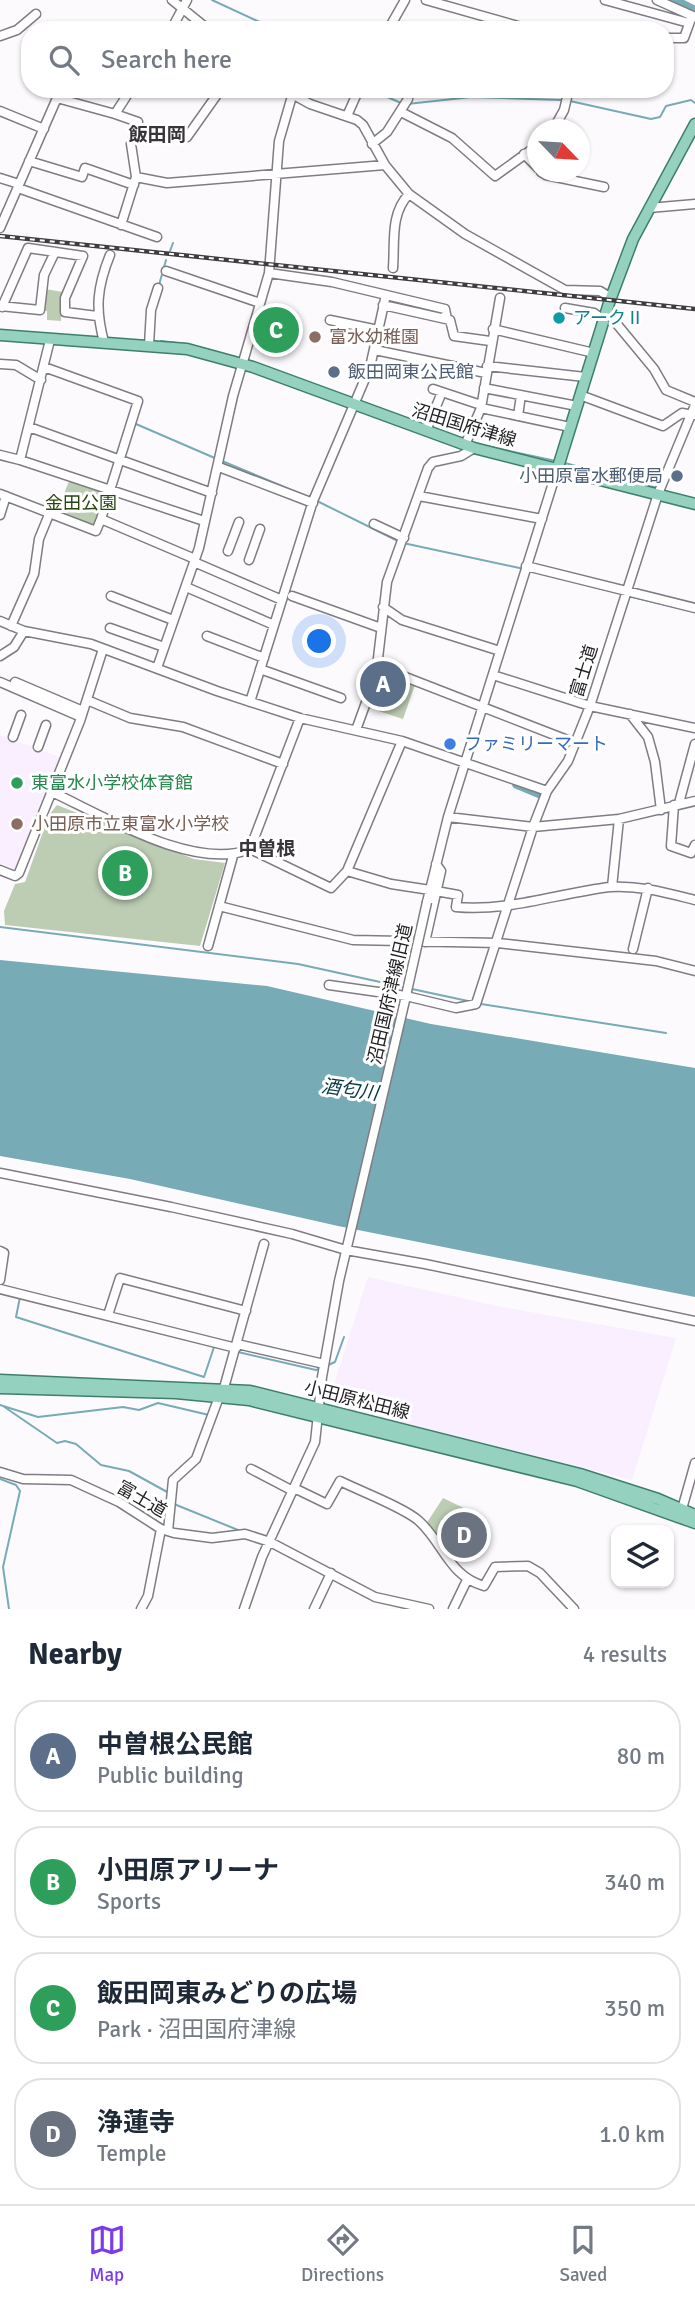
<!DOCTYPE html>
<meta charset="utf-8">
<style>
body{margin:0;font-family:Signika,"Noto Sans JP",sans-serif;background:#f6f6f7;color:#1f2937}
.controls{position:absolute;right:21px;bottom:21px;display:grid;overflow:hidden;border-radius:14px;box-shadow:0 2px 5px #0004}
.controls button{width:63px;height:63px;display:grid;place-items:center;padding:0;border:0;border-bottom:2px solid #e0e1e3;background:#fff;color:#1f2937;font:35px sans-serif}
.compass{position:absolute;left:527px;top:119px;width:63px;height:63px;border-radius:50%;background:#fff;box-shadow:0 2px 5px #0004;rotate:115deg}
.you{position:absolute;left:320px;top:642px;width:24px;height:24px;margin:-18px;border:5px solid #fff;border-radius:50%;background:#1a73e8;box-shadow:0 0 0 10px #1a73e833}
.badge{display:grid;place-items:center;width:46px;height:46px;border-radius:50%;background:#7c3aed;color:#fff;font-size:23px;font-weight:700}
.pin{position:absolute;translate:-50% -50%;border:4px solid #fff;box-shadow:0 2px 7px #0006}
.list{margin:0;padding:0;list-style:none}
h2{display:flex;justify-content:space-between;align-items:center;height:91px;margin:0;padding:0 28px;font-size:30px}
h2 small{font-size:23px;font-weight:400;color:#747a83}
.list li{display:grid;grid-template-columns:46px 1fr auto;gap:21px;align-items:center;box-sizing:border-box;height:112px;margin:0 14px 14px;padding:0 14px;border:2px solid #e0e1e3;border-radius:28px}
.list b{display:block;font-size:26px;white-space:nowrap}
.list p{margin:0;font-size:23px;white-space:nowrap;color:#747a83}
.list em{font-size:23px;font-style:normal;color:#747a83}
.icon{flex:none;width:38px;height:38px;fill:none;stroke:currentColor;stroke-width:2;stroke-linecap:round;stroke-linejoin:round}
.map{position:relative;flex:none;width:695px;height:1609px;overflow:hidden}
.search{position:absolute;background:#fff;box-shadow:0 2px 5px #0004;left:21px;right:21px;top:21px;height:77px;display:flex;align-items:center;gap:18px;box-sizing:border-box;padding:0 24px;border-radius:28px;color:#747a83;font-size:26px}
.sheet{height:595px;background:#fff}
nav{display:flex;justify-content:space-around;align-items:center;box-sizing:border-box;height:98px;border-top:2px solid #e0e1e3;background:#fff;font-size:19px;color:#747a83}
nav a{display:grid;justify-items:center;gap:4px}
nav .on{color:#7c3aed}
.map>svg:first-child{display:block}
.built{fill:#f9effe}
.green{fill:#bdcdb3}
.water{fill:#77abb5}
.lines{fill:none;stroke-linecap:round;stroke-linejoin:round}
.stream{stroke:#77abb5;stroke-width:2}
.river{stroke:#77abb5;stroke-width:10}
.minor-casing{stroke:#807c83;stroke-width:11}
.major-casing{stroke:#3e7f6c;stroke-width:13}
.minor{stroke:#fff;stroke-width:8}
.major{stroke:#95d1bf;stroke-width:10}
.rail-casing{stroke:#3e3c3f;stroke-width:4.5}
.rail{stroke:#fff;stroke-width:2;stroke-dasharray:5;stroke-linecap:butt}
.minor-bridge-casing{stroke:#807c83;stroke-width:11;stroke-linecap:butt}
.minor-bridge{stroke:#fff;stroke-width:8}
.culture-dot{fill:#0f9aa8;stroke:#fff;stroke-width:2.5}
.education-dot{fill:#8d6e63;stroke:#fff;stroke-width:2.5}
.service-dot{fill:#5c6f8a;stroke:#fff;stroke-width:2.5}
.shop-dot{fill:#3f7fe0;stroke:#fff;stroke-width:2.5}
.leisure-dot{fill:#2e9e5b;stroke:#fff;stroke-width:2.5}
.labels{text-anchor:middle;stroke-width:6;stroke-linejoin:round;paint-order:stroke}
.culture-label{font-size:18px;fill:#0d838f;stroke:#fff;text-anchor:start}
.education-label{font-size:18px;fill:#785e54;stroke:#fff;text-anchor:start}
.service-label{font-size:18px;fill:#4e5e75;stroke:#fff;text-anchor:start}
.street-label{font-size:18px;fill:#211f22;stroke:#fff}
.park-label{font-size:18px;fill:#284611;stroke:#fff}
.shop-label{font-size:18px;fill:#366cbe;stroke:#fff;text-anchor:start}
.leisure-label{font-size:18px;fill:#27864d;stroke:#fff;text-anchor:start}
.neighbourhood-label{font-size:19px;font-weight:bold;fill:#38343a;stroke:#fff}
.water-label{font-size:19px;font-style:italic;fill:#033840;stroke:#fff}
</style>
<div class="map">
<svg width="695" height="1609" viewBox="0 0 695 1609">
<rect width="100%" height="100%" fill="#fdfafe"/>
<path class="built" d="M0 735 60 757 49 784 27 777 48 785 15 869 0 863Z
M368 1277 497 1306 676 1338 632 1480 335 1407 329 1400Z"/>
<path class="green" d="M45 289 63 292 61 321 47 320V311L43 310Z
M263 307 297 315 288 352 255 344Z
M70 479 108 491 95 528 56 513Z
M395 674 416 682 403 719 366 707 370 694 387 699Z
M57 805 194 859 225 863 200 946 5 925 4 911 15 884 25 882 49 815Z
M443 1498 470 1511 442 1544 426 1524Z"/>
<path class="water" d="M0 960 267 986 431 1024 695 1068V1297L338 1226 130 1179 0 1156Z"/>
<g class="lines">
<path class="stream" d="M212 0 277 30
M369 89 401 103
M570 101 651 119 660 117 666 106 691 100 695 103
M407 104 472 97 561 100
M170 251 173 243
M159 285 166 260
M161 341 186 344
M198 347 227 355
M136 424 217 459
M486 446 556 461
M222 461 301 494
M565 463 657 488
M662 490 677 495
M315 500 398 541
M403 543 524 569
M594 587 623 594
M628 596 695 612
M0 927 298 964 403 987
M412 989 468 1001
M481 1004 666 1033
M20 1297 16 1317 204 1377 214 1347
M238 1352 316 1370 321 1368
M326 1366 335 1362 344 1337
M0 1405 38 1417 123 1407 139 1410 158 1403 209 1415
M3 1406 57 1443 65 1441 76 1444 101 1465 129 1471 169 1493
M0 1479 16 1485 20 1491 3 1567 9 1609
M174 1504 238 1530"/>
<path class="river" d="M673 0 695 11
M517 784 541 794"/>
<g class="minor-casing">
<path id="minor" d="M172 0 209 30
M426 0 532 30
M605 0 689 23
M657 0 695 17
M171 30 187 0
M388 30 405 0
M0 36 17 30 36 14
M665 38H684L692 16
M283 89 310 104 357 120 363 125 385 165 409 194 465 234 565 290 600 291 611 298
M0 111 44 129
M401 112 452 138 495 176 538 145
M115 114 138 122 131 144 136 177 121 225
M347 116 359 89
M553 130 564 110 569 89
M187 137 221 89
M372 144 387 132 408 99
M524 154 538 168
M29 161 82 177 85 168 134 185
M541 172 546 175 604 187
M136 177 167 183 385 165
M0 178 19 184
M18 188 157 237
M649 208 695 204
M0 228 57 98 115 114 131 89
M393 268C395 241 390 214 409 194
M166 271 260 303
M269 273 332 282 445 309 447 319
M383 305 450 320 454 336 490 341
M0 306 40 310 44 275 55 252
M2 307 28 248 83 256 65 298V312L97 316
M565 308 594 313 604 320
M605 315 611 317 654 369 666 390 695 402
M330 320 378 330
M493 329 594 353
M104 342C95 309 97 287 110 255
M149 345 151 310 158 288
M375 350 486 373
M0 364 16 365 41 380
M487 366 585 377
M484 388 577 406
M433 389 481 405
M580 395 663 426 682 413 693 415
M481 408 570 427
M518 416 521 395
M29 427 212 493
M426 431 442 392
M465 445 481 408 500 298
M0 455 20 460 50 340
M20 460 204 521
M219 467 313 503
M0 494 96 531 101 519 138 401 44 367
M419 496 542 519
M0 515 6 496
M101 519 195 559
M374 524 404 538
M228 551 239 522
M249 560 260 529
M194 562 282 600
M526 566 695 608
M186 587 274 625
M111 596 173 620
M292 596 381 628
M383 607 402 620 500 651
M0 621 24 631 91 644 217 691 300 718 402 741 547 791
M11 626 34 574 39 539 50 512
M110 628 164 647
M207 636 264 658
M0 656 14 647 24 631
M377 666 575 743
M157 668 199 548 233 396 269 273 279 141 292 96
M260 669 341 698
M493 675 590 706 695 728
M0 682 81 717
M15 682 83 711
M87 700 130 718 183 727 283 764
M250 702 313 501 370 367 386 295
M630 714 648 737 655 762 661 810
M356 730 376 675 387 582 428 468 433 462 461 456 474 448
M13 737 21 715
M38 747 46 725
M52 792C102 815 195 872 250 849L300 718
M679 803 695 744
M674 805 671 846 691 853 695 845
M448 817 533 827 619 819 695 801
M250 849 331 888 347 871 391 884 430 890
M0 870 15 876 19 873 80 721 103 649
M347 871 402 741
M612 887 619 819
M436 891 458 895 456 907C508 912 559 893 610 887 640 885 667 893 695 900
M427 902 448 817 558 467
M219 906 353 940 498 943 656 961 695 971
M425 942 441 871 436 864
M208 946 233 856
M633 949 648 888
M329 985 406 996 456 1008 476 1004 533 827 547 791 568 761 590 706 658 494 695 405
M0 1173 171 1207 292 1234 346 1250 425 1264 695 1321
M0 1251 4 1253 0 1280
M0 1289 236 1348
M108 1315 120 1278 246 1311
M237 1344 324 1364
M224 1388 264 1244
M251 1469 293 1491
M0 1472 23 1479 71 1480 119 1502 161 1529 174 1533 212 1538 245 1534 270 1542 375 1597 429 1609
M294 1488 327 1504 340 1481C360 1491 405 1508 419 1521 444 1544 449 1576 484 1586L495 1567 528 1566 540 1573 574 1609
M682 1509 695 1463
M168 1531 173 1480 196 1459 219 1397
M141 1609 148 1596 161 1529
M244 1609 262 1557 315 1442 322 1377 339 1281 407 992
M314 1609 331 1573
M453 1609 467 1580"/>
</g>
<g class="major-casing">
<path id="major" d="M0 335 187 349 253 367 474 448 695 504
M558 467 609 303 633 239 695 124
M0 1380 250 1391 580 1474 658 1499 695 1515
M0 1388 176 1393 249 1400 577 1481 695 1523"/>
</g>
<use href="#minor" class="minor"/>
<use href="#major" class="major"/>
<g class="rail-casing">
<path id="rail" d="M0 236 695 309"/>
</g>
<use href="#rail" class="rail"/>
<g class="minor-bridge-casing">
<path id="minor-bridge" d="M407 991 427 902"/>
</g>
<use href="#minor-bridge" class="minor-bridge"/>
</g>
<circle class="culture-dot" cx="559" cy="318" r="7"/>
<g class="education-dot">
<circle cx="315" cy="337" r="7"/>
<circle cx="17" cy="824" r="7"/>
</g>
<g class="service-dot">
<circle cx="334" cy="372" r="7"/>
<circle cx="677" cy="476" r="7"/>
</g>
<circle class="shop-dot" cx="450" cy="744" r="7"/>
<circle class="leisure-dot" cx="17" cy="783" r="7"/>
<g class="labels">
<g class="culture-label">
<text x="573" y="324">アークⅡ</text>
</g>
<g class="education-label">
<text x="329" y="343">富水幼稚園</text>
<text x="31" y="830">小田原市立東富水小学校</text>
</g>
<g class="service-label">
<text x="348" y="378">飯田岡東公民館</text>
<text x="663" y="482" text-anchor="end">小田原富水郵便局</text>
</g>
<g class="street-label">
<text transform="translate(464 425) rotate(17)" y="6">沼田国府津線</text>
<text transform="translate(584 671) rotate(-73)" y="6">富士道</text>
<text transform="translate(390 994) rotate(-77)" y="6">沼田国府津線旧道</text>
<text transform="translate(357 1400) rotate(14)" y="6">小田原松田線</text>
<text transform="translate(142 1499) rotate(30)" y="6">富士道</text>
</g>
<g class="park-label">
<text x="81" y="509">金田公園</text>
</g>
<g class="shop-label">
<text x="464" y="750">ファミリーマート</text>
</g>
<g class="leisure-label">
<text x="31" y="789">東富水小学校体育館</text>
</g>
<g class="neighbourhood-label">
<text x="157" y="141">飯田岡</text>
<text x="267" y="855">中曽根</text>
</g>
<g class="water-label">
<text transform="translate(350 1089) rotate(8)" y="7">酒匂川</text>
</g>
</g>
</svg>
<div class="controls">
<button><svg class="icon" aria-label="layers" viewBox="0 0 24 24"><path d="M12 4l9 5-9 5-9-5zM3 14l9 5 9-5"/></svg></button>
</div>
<svg class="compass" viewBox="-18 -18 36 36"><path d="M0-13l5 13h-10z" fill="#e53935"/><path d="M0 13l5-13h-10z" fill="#747a83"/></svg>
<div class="you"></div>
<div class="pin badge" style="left:383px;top:684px;background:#5c6f8a">A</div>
<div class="pin badge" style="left:125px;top:873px;background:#2e9e5b">B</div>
<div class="pin badge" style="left:276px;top:330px;background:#2e9e5b">C</div>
<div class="pin badge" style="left:464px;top:1535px;background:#6b7280">D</div>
<div class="search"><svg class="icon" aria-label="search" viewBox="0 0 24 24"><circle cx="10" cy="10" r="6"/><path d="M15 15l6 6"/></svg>Search here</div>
</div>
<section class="sheet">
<h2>Nearby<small>4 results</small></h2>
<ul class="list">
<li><span class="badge" style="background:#5c6f8a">A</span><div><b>中曽根公民館</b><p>Public building</p></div><em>80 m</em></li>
<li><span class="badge" style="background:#2e9e5b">B</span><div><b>小田原アリーナ</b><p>Sports</p></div><em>340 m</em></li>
<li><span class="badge" style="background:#2e9e5b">C</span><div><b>飯田岡東みどりの広場</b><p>Park · 沼田国府津線</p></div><em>350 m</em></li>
<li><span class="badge" style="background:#6b7280">D</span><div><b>浄蓮寺</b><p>Temple</p></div><em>1.0 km</em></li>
</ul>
</section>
<nav>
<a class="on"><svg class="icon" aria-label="map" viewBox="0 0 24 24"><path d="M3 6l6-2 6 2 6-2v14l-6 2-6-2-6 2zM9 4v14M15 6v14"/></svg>Map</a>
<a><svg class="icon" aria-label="directions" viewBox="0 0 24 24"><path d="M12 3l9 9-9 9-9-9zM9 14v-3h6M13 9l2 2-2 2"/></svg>Directions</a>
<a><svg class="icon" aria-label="saved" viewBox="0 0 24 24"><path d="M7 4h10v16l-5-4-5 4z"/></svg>Saved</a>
</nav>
